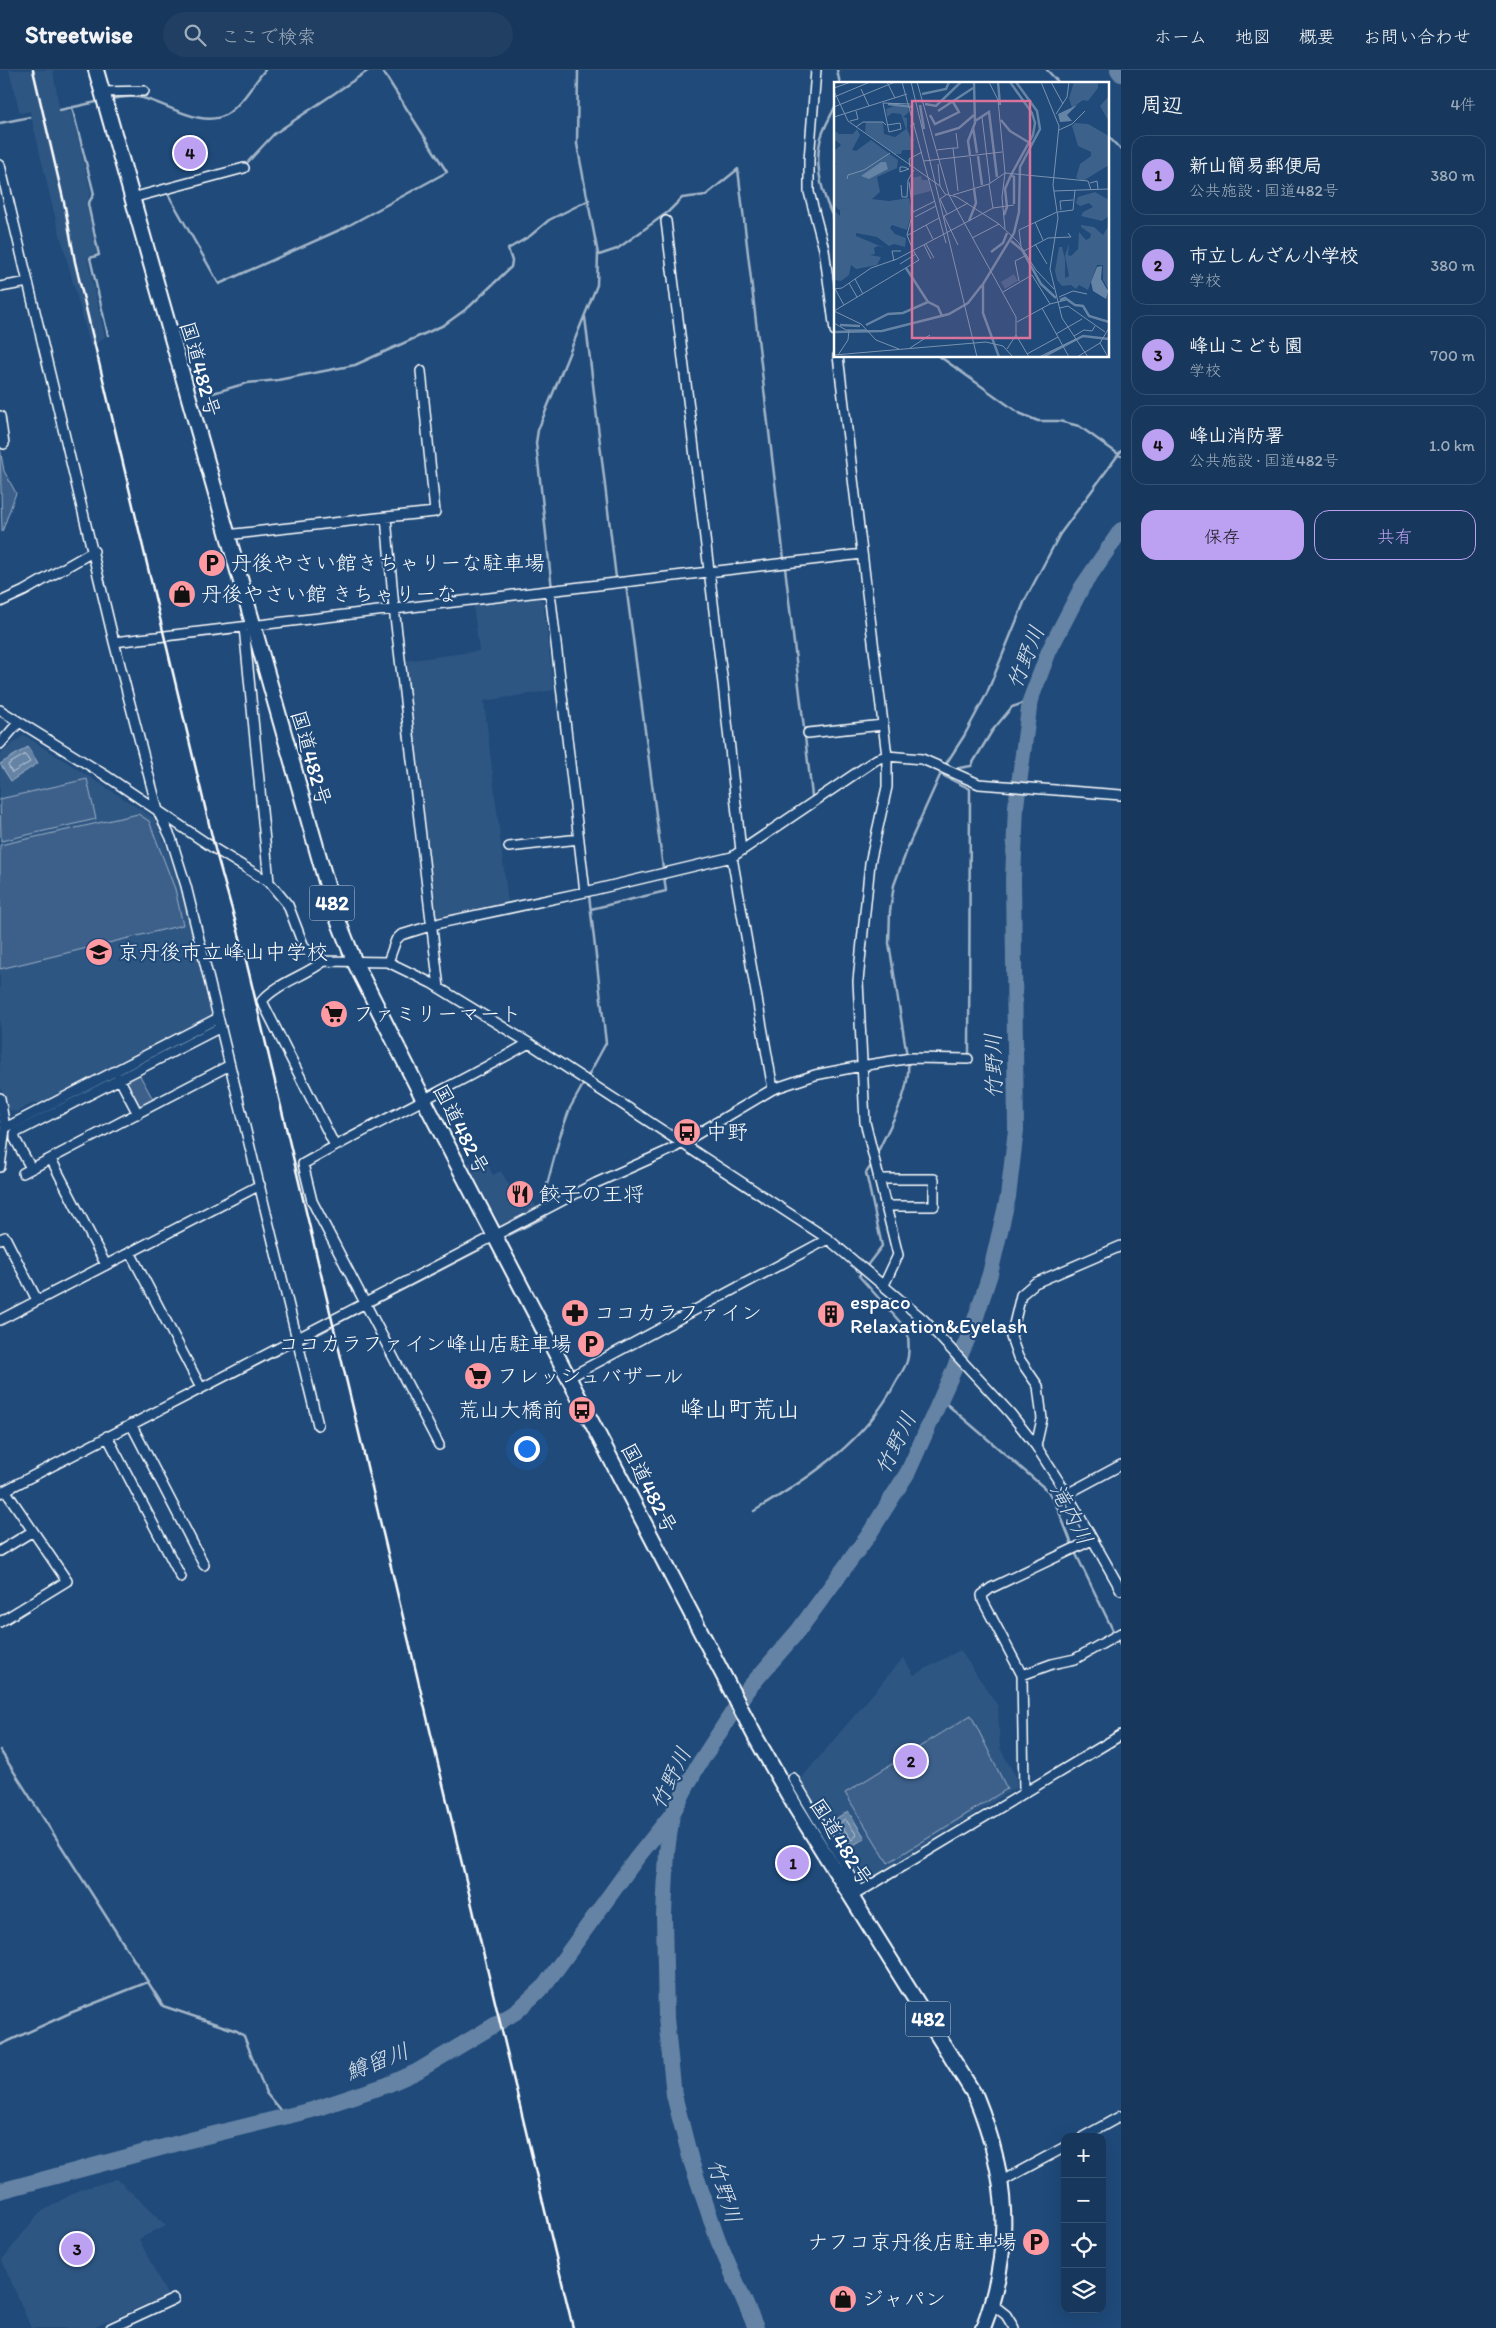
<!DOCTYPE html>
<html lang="ja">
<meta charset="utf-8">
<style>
body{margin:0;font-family:Itim,"Klee One",sans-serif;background:#203f62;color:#f1f3f6}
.controls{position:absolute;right:15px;bottom:15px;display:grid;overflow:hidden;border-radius:10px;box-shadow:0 5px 20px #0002}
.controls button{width:45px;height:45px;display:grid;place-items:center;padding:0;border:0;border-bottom:1px solid #365272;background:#17385c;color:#f1f3f6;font:25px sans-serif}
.you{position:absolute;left:526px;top:1378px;width:18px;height:18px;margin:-12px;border:4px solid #fff;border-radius:50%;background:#1a73e8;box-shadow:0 0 0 8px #1a73e833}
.badge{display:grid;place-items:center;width:32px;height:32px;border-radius:50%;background:#bca0f2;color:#111;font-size:16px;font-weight:700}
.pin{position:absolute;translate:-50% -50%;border:2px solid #fff;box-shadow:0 1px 5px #0006}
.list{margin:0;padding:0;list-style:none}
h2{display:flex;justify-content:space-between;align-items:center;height:65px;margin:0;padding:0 20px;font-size:21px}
h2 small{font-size:16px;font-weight:400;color:#9eacbb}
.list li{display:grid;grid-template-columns:32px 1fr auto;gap:15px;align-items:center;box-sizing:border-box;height:80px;margin:0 10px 10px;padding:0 10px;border:1px solid #365272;border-radius:15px}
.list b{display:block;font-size:19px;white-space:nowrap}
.list p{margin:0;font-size:16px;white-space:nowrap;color:#9eacbb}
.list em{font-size:16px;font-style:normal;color:#9eacbb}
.actions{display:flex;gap:10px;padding:15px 20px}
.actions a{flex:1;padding:11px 0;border:1px solid #bca0f2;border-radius:15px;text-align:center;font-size:18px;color:#bca0f2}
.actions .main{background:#bca0f2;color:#111}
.icon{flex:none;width:28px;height:28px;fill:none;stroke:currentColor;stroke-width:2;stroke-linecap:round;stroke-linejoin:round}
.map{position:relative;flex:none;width:1121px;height:2258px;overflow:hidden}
header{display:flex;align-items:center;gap:30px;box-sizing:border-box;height:70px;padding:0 25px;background:#17385c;border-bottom:1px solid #365272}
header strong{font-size:24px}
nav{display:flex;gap:28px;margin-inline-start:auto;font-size:18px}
.search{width:350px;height:45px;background:#203f62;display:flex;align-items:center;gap:12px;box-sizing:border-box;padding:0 18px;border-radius:28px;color:#9eacbb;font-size:19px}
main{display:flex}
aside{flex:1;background:#17385c}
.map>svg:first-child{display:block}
.built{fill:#2e5683}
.green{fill:#3c618b;stroke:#9eb0c5}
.water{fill:#6583a4;stroke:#a3b5c8}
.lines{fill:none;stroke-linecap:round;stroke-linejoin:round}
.shore{stroke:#c1cddb;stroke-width:1}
.stream{stroke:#a3b5c8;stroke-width:2.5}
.river{stroke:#6583a4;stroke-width:16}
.minor-casing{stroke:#fff;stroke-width:12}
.highway-casing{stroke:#fff;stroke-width:18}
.minor{stroke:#1f4a7a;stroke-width:9}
.highway{stroke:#1f4a7a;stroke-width:14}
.rail{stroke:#fff;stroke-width:2.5}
.labels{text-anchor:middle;stroke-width:4.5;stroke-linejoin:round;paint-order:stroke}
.shield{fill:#1f4a7a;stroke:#bcc9d7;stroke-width:1}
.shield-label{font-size:20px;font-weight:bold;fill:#fff}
.street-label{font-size:21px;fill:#fff;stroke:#1f4a7a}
.poi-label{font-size:21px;fill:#fff;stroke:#1f4a7a;text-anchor:start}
.water-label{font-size:22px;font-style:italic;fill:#d8e0e8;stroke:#1f4a7a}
.quarter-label{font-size:24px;fill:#fff;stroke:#1f4a7a}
.inset-river{fill:none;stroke:#6583a4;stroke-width:2.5}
.inset-road{fill:none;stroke:#7992af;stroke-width:1}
.view{fill:#da749d;fill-opacity:0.15;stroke:#da749d;stroke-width:2.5}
.inset-edge{fill:none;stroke:#fff;stroke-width:2.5}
</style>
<header>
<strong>Streetwise</strong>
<div class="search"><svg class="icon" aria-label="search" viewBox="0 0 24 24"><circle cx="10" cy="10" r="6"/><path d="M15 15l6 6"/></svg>ここで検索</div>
<nav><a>ホーム</a><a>地図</a><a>概要</a><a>お問い合わせ</a></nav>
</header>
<main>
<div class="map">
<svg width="1121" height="2258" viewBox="0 0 1121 2258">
<rect width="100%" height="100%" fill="#1f4a7a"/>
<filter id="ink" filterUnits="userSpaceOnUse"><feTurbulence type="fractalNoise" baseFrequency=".02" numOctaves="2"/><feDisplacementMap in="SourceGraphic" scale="10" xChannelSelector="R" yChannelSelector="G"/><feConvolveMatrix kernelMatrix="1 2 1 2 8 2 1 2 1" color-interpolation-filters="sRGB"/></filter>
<g filter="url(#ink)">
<path class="built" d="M9 0H53L60 43 71 41 91 123 86 133 97 183 87 187 105 267 91 278 52 135 30 41 20 43Z
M538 527 543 531 554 620 484 631 508 834 436 851 405 591 479 581 473 534Z
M24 665 154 748 183 817 212 947 41 1036 35 1032 16 1042 7 1039 0 1015V684Z
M483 1086 493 1105 501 1101 509 1115 521 1109 538 1140 502 1158 468 1094Z
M960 1580 998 1636 1000 1678 1015 1705 1017 1717 861 1814 799 1711 903 1588 914 1605Z
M117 2109 166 2155 139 2169 167 2225 93 2258H31L2 2190 39 2143 79 2120Z"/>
<path class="green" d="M0 378 4 401 16 423 2 462Z
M87 709 96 749 1 771 0 729Z
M138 744 149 751 175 819 183 855 0 899V775Z
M138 1002 154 1031 140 1040 123 1010Z
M971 1645 1007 1719 888 1793 845 1723Z"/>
<path class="water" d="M28 677 38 693 11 711 0 694Z
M848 1741 865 1768 849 1778 832 1751Z"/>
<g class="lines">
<path class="shore" d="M25 685 30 692 12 703 8 695Z
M845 1749 857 1765 852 1770 840 1754Z"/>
<path class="stream" d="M837 0 840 14
M1047 0 1060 14
M109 30C120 27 131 25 143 28 167 34 203 59 227 44 242 34 253 14 265 0
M72 37 94 124 88 134 99 185 90 188 108 265
M835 37C830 48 822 60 820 72 814 97 824 130 835 151
M60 40 101 31
M0 53 30 47
M1107 65 1121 80
M245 95 274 64 369 0
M168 124 219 214 344 158 447 102 382 0
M599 185 617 179 668 142 682 128 706 125 738 99 812 726
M585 247 616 508 619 510
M939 286 1019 343 1038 351H1059L1079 356 1121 386
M213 323 247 313 278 310 355 295 444 255 469 237 511 197 512 191 508 179 530 166 549 150 589 130
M552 519 536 373 538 360 597 215 598 184 577 74 578 0
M944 697 964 666 987 623 1025 530 1060 464 1121 381
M953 699 971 696 992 661 1012 637 1030 631
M940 704 970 719 969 985
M591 839 666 821 626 515
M907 986 889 873 890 841 894 815 910 772 942 701
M587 1008 606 973 589 825
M876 1086C889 1056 911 1024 908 991
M546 1137 544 1126 560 1066 570 1038 584 1013
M509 1165 545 1147V1142
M338 1253 483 1178
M301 1273 328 1259
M942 1330 1048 1421 1058 1439 1073 1477
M136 1357 296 1275
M112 1370 131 1360
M10 1423 107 1372
M754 1441C810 1408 866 1371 896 1312 900 1305 905 1298 907 1291 910 1282 908 1270 908 1261L859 1206 882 1176 866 1103 873 1093
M1075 1482 1121 1577
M0 1680 148 1912
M0 1975 70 1943 148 1912 163 1936 237 1961 244 1966 266 2023 285 2046"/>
<path class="river" d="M1118 0 1121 4
M0 2121 190 2070 312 2040 387 2015 416 2002 498 1953 516 1942 545 1915 636 1789 672 1744
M756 2258 718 2170 691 2091 674 2025 666 1948 664 1845 667 1781 672 1744 697 1697 747 1620 798 1561 868 1466 908 1402 972 1259 990 1204 1008 1127 1016 1060 1013 809 1016 736 1030 631 1049 581 1082 517 1121 460"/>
<g class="minor-casing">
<path id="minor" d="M816 0 809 90V122L824 179 835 261
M102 22 144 21
M0 95 114 572 158 741 171 768 186 816 318 1355
M132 128 244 98
M666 151 723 614 741 781
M0 217 28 212
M838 286 887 686V717L870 793 858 911 865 1052 898 1185 884 1215
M421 301 435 442 386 447 394 538 439 918
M0 346 4 374
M226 465 386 447
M550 522 585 822
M0 532 24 521 94 481
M244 557 269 812
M114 572 862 484
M0 640 105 705 215 779 269 812 288 835 304 877 310 883 324 891 388 892 431 913 529 973 828 1169 924 1250 1010 1343 1036 1376 1067 1424 1121 1520
M808 663 883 655
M0 674 19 652
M509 777 579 769
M732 787 773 1019
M324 891C305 906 277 913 262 931L335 1076
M388 892 396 870 401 865 440 853 585 822 732 787 877 689 887 686 922 689 979 714 1121 725
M119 1008 138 1044
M0 1028 5 1058
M51 1089 106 1195
M0 1097 5 1058 218 948
M31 1098 15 1069V1063L221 957
M23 1103 230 995
M878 1109H934V1136H885
M0 1169 5 1167 37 1230
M130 1182 201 1318
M0 1250 260 1115
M568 1308 828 1169
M131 1354 204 1495
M107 1366 181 1507
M439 1375 312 1131 303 1094C377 1052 454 1016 529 973
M1036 1376 1042 1349 1038 1316 1018 1287 1011 1267 1021 1225 1035 1213 1121 1176
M0 1423 596 1113 672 1079 773 1019 815 1005 861 996 911 988 968 989
M1067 1424 1121 1395
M0 1481 33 1461
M0 1552 67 1511 5 1420
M1022 1605 1052 1594 1075 1589 1121 1563
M793 1708 860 1821
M1024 1721 1022 1605 983 1531 982 1525 991 1518 1092 1470
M851 1827 1121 1665
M1083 2067 1121 2046
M1002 2111 1065 2077
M992 2234 1006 2245 1014 2258
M111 2258 174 2229"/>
</g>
<g class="highway-casing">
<path id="highway" d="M96 0 334 840 355 893 424 1030 756 1668 796 1738 976 2027C1008 2106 1014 2177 983 2258"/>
</g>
<use href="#minor" class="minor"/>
<use href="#highway" class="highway"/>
<path class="rail" d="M33 0 65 137 75 192 215 779 244 882 573 2258"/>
</g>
</g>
<defs>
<g id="parking-disc" transform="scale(1.4375)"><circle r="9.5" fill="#ff9aa2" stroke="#1f4a7a"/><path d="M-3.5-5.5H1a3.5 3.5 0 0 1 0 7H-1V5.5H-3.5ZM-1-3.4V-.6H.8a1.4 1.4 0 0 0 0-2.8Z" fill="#111"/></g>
<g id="shop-disc" transform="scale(1.4375)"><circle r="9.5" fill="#ff9aa2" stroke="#1f4a7a"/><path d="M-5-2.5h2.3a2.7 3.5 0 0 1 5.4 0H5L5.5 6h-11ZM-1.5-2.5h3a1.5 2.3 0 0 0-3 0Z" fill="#111"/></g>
<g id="school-disc" transform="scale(1.4375)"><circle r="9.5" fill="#ff9aa2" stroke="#1f4a7a"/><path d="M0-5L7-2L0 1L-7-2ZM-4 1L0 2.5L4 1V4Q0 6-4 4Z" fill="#111"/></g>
<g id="supermarket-disc" transform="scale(1.4375)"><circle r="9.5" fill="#ff9aa2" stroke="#1f4a7a"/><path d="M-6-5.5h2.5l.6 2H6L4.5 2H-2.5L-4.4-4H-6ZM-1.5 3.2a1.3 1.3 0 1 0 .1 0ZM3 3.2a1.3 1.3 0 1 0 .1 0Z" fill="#111"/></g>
<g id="bus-disc" transform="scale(1.4375)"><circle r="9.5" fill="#ff9aa2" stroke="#1f4a7a"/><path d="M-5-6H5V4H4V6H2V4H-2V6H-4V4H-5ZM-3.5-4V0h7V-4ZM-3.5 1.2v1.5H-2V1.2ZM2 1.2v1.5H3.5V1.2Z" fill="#111"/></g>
<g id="restaurant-disc" transform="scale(1.4375)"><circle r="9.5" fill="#ff9aa2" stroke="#1f4a7a"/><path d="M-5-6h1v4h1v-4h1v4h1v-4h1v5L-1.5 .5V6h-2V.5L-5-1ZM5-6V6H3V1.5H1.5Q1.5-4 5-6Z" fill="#111"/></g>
<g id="pharmacy-disc" transform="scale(1.4375)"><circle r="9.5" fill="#ff9aa2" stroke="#1f4a7a"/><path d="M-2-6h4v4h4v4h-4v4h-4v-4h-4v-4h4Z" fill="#111"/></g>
<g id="building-disc" transform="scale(1.4375)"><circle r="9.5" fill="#ff9aa2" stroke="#1f4a7a"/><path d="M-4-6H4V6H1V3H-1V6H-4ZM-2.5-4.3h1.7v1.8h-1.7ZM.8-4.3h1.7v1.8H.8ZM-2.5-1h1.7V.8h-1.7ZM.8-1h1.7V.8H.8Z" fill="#111"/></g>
</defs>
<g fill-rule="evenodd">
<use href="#parking-disc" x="212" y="493"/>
<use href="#shop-disc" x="182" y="524"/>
<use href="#school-disc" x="99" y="882"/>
<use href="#supermarket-disc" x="334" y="944"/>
<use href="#bus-disc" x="687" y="1062"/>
<use href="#restaurant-disc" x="520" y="1124"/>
<use href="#pharmacy-disc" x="575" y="1243"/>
<use href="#building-disc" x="831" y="1244"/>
<use href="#parking-disc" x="591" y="1274"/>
<use href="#supermarket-disc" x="478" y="1306"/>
<use href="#bus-disc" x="582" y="1340"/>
<use href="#parking-disc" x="1036" y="2172"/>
<use href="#shop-disc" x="843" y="2229"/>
</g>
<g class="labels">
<g class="shield">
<rect x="309.5" y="815.5" width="45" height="35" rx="4"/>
<rect x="905.5" y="1931.5" width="45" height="35" rx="4"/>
</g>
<g class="shield-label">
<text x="332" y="840">482</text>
<text x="928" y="1956">482</text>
</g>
<g class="street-label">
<text transform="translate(200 299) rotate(74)" y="7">国道482号</text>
<text transform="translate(311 688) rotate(74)" y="7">国道482号</text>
<text transform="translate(461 1059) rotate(63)" y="7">国道482号</text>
<text transform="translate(649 1418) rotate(63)" y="7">国道482号</text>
<text transform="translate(841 1772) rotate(58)" y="7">国道482号</text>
</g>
<g class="poi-label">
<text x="231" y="500">丹後やさい館きちゃりーな駐車場</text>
<text x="201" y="531">丹後やさい館 きちゃりーな</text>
<text x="118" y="889">京丹後市立峰山中学校</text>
<text x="353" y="951">ファミリーマート</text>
<text x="706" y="1069">中野</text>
<text x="539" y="1131">餃子の王将</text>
<text x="850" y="1239">espaco<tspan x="850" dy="24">Relaxation&amp;Eyelash</tspan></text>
<text x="594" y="1250">ココカラファイン</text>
<text x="572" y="1281" text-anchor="end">ココカラファイン峰山店駐車場</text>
<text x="497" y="1313">フレッシュバザール</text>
<text x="563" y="1347" text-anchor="end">荒山大橋前</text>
<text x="1017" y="2179" text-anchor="end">ナフコ京丹後店駐車場</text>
<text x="862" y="2236">ジャパン</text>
</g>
<g class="water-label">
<text transform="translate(1025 587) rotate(-68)" y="8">竹野川</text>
<text transform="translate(993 996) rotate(-91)" y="8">竹野川</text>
<text transform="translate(895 1373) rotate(-64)" y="8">竹野川</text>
<text transform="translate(1072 1444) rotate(62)" y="8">滝内川</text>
<text transform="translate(670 1708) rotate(-64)" y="8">竹野川</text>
<text transform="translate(377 1991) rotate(-21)" y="8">鱒留川</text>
<text transform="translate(725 2121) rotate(72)" y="8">竹野川</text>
</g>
<g class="quarter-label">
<text x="740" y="1347">峰山町荒山</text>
</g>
</g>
<g transform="translate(834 12)">
<rect width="275" height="275" fill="#1f4a7a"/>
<path d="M240 0H264V6L254 19 249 18 238 26 235 16ZM275 14V38H274L266 24ZM60 24 74 26 75 30 69 35 73 36V47L80 64 78 68H68L67 72H61L31 50 32 40H49L50 52 61 55 72 47 67 32 58 31 53 35 52 27ZM241 41 254 42 275 54V83L249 99 242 96 246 82 257 74V70L244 64 238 44ZM23 47 26 53 18 68 22 69 37 58 64 78 63 86 43 95 46 110 38 117 55 119 75 116 78 130 73 148 58 143 56 146 61 152 72 156 71 165 60 162 55 164 43 155 22 151V154L51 166 44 164 40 166 41 172 36 173 47 175 43 183 22 187 17 183 15 193 7 199 0 198V128L6 134V128L24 125 5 128 1 124 0 128V83L3 82 0 81V69L7 63 0 57V51L1 49 5 52H19ZM87 94 88 98H94L97 109 78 114 77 96ZM261 110 275 118V134L268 139 247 134 249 130 259 125 255 121 246 124 242 121 244 115ZM247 143 260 145 269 153 275 143V208L269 198V183H263L254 208 245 203 242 207 237 203 228 204 223 198 221 189 225 165H228L231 177V196L235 194 231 174 235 161 234 173 237 174 244 167 245 150 252 158 256 156 257 152 247 145ZM180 192 184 199 171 207 167 200Z" fill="#3c618b"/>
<path d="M243 23 233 33 238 39 226 40 224 32ZM47 80H52L54 87 35 97 27 94ZM268 184 267 197 274 209 272 217 259 209 257 200 263 185Z" fill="#6583a4"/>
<path class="inset-river" d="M164 0 166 23M176 0 198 31 201 41 199 53 177 93M88 12 112 7 115 0M54 22 78 25M91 22 102 24 127 0M86 23 90 47M104 29 139 6M96 33 101 42 125 30 119 20M167 38 176 49 199 63M141 39 155 30 163 95M139 45 143 71M101 53 125 46 140 33M136 73 134 59 141 41 140 0M144 74 148 103M177 93 180 95V122M170 133 173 125 171 107 177 93M135 139 142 121 140 107M177 159 188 168 207 202 222 216M157 170 169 161 173 151M72 186 94 220M226 218 231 216 241 223 249 224 255 234 275 240M6 243 26 244M32 243 54 232 69 231 94 220 104 225 108 234M0 250 48 249 115 232 134 221 148 203M165 275 149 231V202L180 151 185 130 186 85 206 47 203 29 182 0M209 275 249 254 275 257"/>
<path class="inset-road" d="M53 0 61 16M68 0 112 161M77 0 143 275M83 0 115 113 182 235V253L173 267M155 0 164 18 171 91 168 115 171 147M207 0 225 44 219 103 224 136 216 187 228 236 254 275M217 0 229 22M0 6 17 0M27 7 35 24M0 9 14 39 106 104 111 112 123 115 165 142 184 160 202 188 220 207M0 15 36 0M0 25 61 0M222 32 233 15 235 0M0 35 73 12M148 35 156 101M16 39 24 37 22 29M53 43 66 41 67 47 55 50 49 21 76 22M22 45 29 40H49L52 43M225 48 238 42 251 29M122 51 124 66H119L124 109M79 59 77 43 81 42M103 68 119 66M136 75 140 106M90 79 168 70M104 82 106 104M66 85H70L75 87 66 90ZM76 85 75 77 88 70M13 97 14 93 30 88 56 71M75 100 79 130M256 101 263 99 264 107M155 102 159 126M67 103 68 115H73L74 98 80 88M220 109 274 107M112 113 106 117 113 132M119 113 155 102 171 91 254 99 257 108M227 128 226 119 239 118M224 130 239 128 241 108M81 135 102 124M201 140 209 158M92 143 99 157M74 153 105 136M138 156 165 142M92 162 100 176M201 162 213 182M90 163 97 177M124 163 110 134 134 121M187 164 185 148 223 130M79 168 73 153 79 130 101 119M190 169 214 156 237 155 234 151M60 179 58 169H67M66 182 82 172M21 197 29 212M185 199 181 179 193 173M15 201 23 215M0 207 8 206 37 186 63 177 159 126 180 123M1 207 10 223M169 210 198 193 216 222 232 218M225 215 239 209 253 212M208 226 235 275M226 226 234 224 271 250M0 229 85 178 79 168M0 229 27 242 42 258 65 267M183 240 216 222M0 241 12 248H32M222 252 248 237M182 253 195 275M240 254 250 248 258 249 261 244M266 261 274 275M76 266 96 253M193 272 224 255M0 273 152 260 169 264 179 275M4 273 14 258 15 248M205 275 242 257M243 275 266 261 275 246"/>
<path class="view" d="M78 19H196V256H78Z"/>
<rect width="275" height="275" class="inset-edge"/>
</g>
</svg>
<div class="controls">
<button>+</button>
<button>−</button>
<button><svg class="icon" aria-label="locate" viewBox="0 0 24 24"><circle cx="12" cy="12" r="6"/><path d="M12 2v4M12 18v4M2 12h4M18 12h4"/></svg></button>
<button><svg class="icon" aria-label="layers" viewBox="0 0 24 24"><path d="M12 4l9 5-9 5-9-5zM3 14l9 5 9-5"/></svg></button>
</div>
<div class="you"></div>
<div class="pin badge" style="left:793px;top:1793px">1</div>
<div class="pin badge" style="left:911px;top:1691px">2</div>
<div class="pin badge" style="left:77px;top:2179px">3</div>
<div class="pin badge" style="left:190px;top:83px">4</div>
</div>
<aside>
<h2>周辺<small>4件</small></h2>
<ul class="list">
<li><span class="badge">1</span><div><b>新山簡易郵便局</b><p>公共施設 · 国道482号</p></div><em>380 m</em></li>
<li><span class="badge">2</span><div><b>市立しんざん小学校</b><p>学校</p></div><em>380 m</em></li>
<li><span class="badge">3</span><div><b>峰山こども園</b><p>学校</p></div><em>700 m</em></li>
<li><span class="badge">4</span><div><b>峰山消防署</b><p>公共施設 · 国道482号</p></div><em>1.0 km</em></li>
</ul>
<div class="actions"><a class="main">保存</a><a>共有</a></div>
</aside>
</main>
